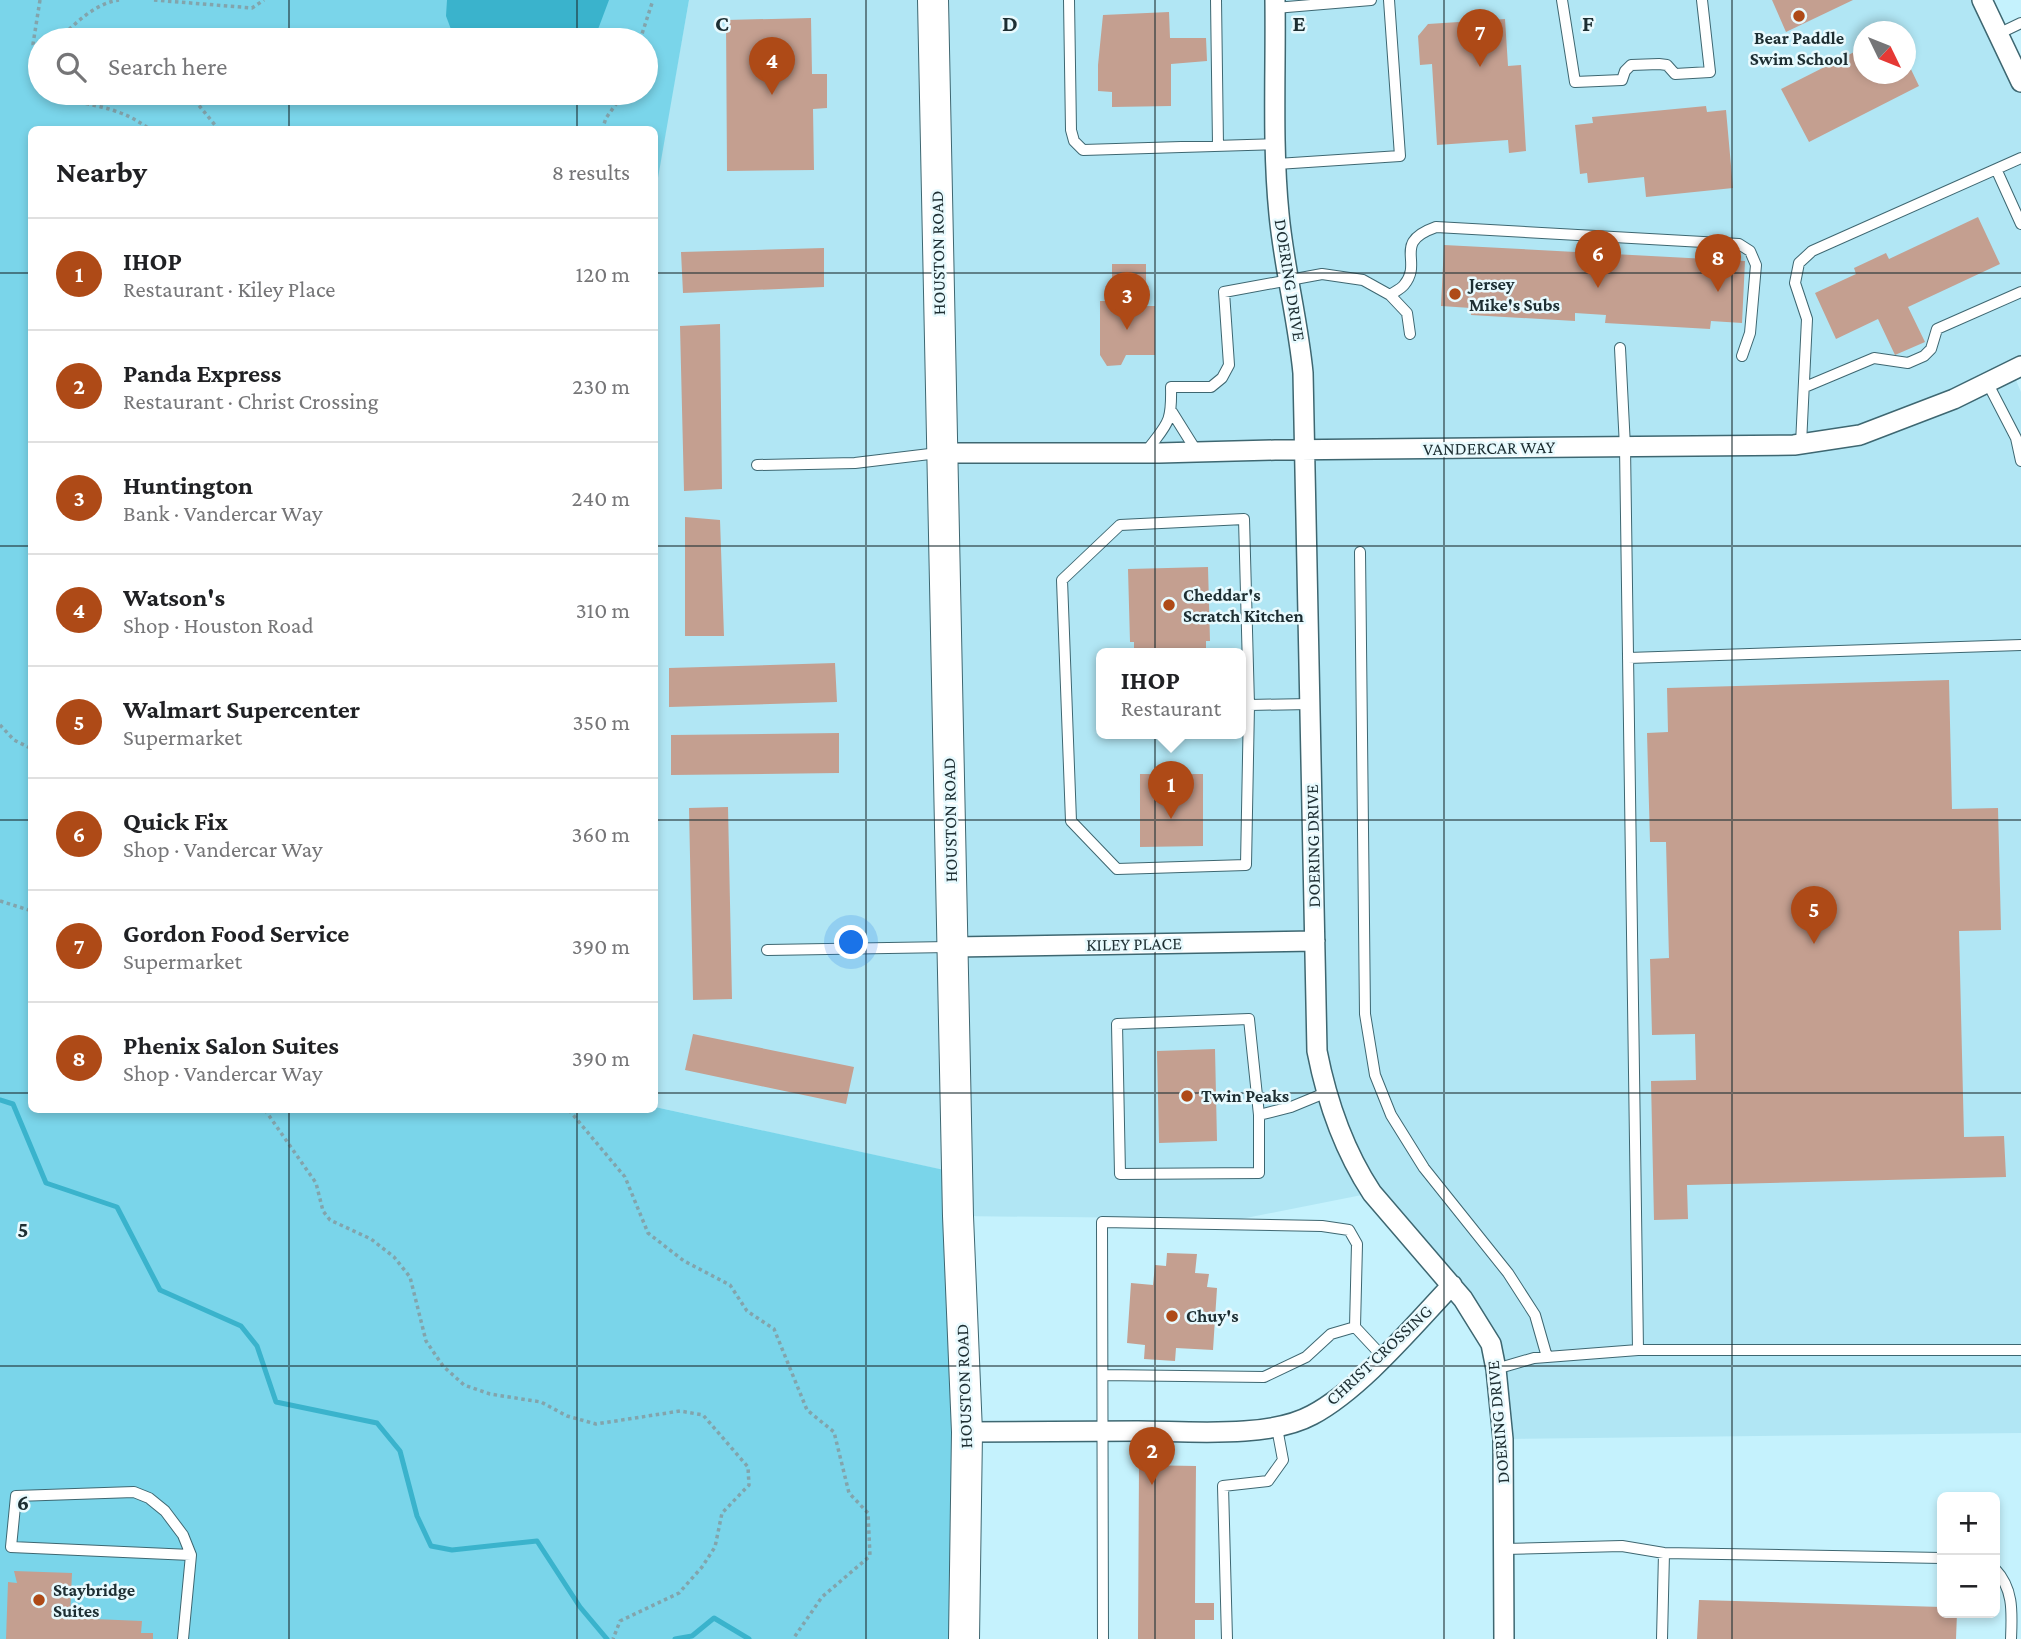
<!DOCTYPE html>
<meta charset="utf-8">
<style>
body{margin:0;font-family:"Crimson Pro",serif;background:#f2f2f2;color:#202124}
.controls{position:absolute;right:21px;bottom:21px;display:grid;overflow:hidden;border-radius:10px;box-shadow:0 4px 10px #0003}
.controls button{width:63px;height:63px;display:grid;place-items:center;padding:0;border:0;border-bottom:2px solid #e0e0e0;background:#fff;color:#202124;font:35px sans-serif}
.compass{position:absolute;left:1853px;top:21px;width:63px;height:63px;border-radius:50%;background:#fff;box-shadow:0 4px 10px #0003;rotate:133deg}
.you{position:absolute;left:852px;top:943px;width:24px;height:24px;margin:-18px;border:5px solid #fff;border-radius:50%;background:#1a73e8;box-shadow:0 0 0 10px #1a73e833}
.badge{display:grid;place-items:center;width:46px;height:46px;border-radius:50%;background:#ae4a17;color:#fff;font-size:23px;font-weight:700}
.pin{position:absolute;translate:-50% -58px;filter:drop-shadow(0 2px 4px #0008)}
.pin::after{content:'';position:absolute;top:37px;width:24px;height:21px;background:inherit;clip-path:polygon(0 0,100% 0,50% 100%)}
.popup{position:absolute;left:1096px;top:648px;width:150px;height:91px;box-sizing:border-box;display:grid;place-content:center;border-radius:10px;background:#fff;filter:drop-shadow(0 2px 5px #0005);font-size:23px;white-space:nowrap;color:#757577}
.popup b{font-size:26px;color:#202124}
.popup::after{content:'';position:absolute;left:50%;top:100%;margin-left:-14px;border:14px solid transparent;border-top-color:#fff}
.list{margin:0;padding:0;list-style:none}
h2{display:flex;justify-content:space-between;align-items:center;height:91px;margin:0;padding:0 28px;font-size:30px}
h2 small{font-size:23px;font-weight:400;color:#757577}
.list li{display:grid;grid-template-columns:46px 1fr auto;gap:21px;align-items:center;box-sizing:border-box;height:112px;padding:0 28px;border-top:2px solid #e0e0e0}
.list b{display:block;font-size:26px;white-space:nowrap}
.list p{margin:0;font-size:23px;white-space:nowrap;color:#757577}
.list em{font-size:23px;font-style:normal;color:#757577}
.icon{flex:none;width:38px;height:38px;fill:none;stroke:currentColor;stroke-width:2;stroke-linecap:round;stroke-linejoin:round}
.map{position:relative;flex:none;width:2021px;height:1639px;overflow:hidden}
.search{position:absolute;background:#fff;box-shadow:0 4px 10px #0003;left:28px;top:28px;width:630px;height:77px;display:flex;align-items:center;gap:18px;box-sizing:border-box;padding:0 24px;border-radius:38px;color:#757577;font-size:26px}
.panel{position:absolute;background:#fff;box-shadow:0 4px 10px #0003;left:28px;top:126px;width:630px;height:987px;border-radius:10px}
.map>svg:first-child{display:block}
.built{fill:#b1e6f4;fill-rule:evenodd}
.green{fill:#7ad5ea;fill-rule:evenodd}
.water{fill:#3ab3cc}
.lines{fill:none;stroke-linecap:round;stroke-linejoin:round}
.stream{stroke:#3ab3cc;stroke-width:5}
.building{fill:#c49f90}
.service-casing{stroke:#3e6771;stroke-width:12}
.minor-casing{stroke:#3e6771;stroke-width:22}
.primary-casing{stroke:#3e6771;stroke-width:32}
.path{stroke:#82a4ac;stroke-width:3.5;stroke-dasharray:3.5 3.5;stroke-linecap:butt}
.service{stroke:#fff;stroke-width:10}
.minor{stroke:#fff;stroke-width:19}
.primary{stroke:#fff;stroke-width:30}
.grid{fill:none;stroke:#1d2e32;stroke-width:2;stroke-opacity:0.55}
.poi-dot{fill:#ae4a17;stroke:#e8fafe;stroke-width:2.5}
.labels{text-anchor:middle;stroke-width:5;stroke-linejoin:round;paint-order:stroke}
.poi-label{font-size:18px;font-weight:bold;fill:#1d2e32;stroke:#e8fafe;text-anchor:start}
.street-label{font-size:18px;fill:#1d2e32;stroke:#e8fafe}
.grid-label{font-size:23px;text-anchor:middle;font-weight:bold;fill:#1d2e32;stroke:#e8fafe;stroke-width:5;stroke-linejoin:round;paint-order:stroke}
</style>
<div class="map">
<svg width="2021" height="1639" viewBox="0 0 2021 1639">
<rect width="100%" height="100%" fill="#c5f2fd"/>
<path class="built" d="M689 0H1982L2021 82V366L2012 371 2021 392V1433L1503 1439 1491 1344 1372 1193 1241 1219 958 1216 957 1173 655 1107 654 195ZM1864 32H1906V74H1864ZM1101 653H1241V733H1101Z"/>
<path class="green" d="M0 0H689L655 195 654 130H32V1110H654L655 1107 958 1173 964 1639H0ZM40 40H646V93H40Z"/>
<path class="water" d="M447 0H609L594 40H455L446 16Z"/>
<g class="lines">
<path class="stream" d="M0 1100 13 1104 46 1183 117 1207 160 1290 241 1326 257 1346 276 1402 377 1423 400 1451 417 1516 431 1546 452 1550 537 1541 580 1607 607 1639
M675 1639 692 1636 714 1618 749 1639"/>
</g>
<path class="building" d="M1772 0H1853L1786 32Z
M1169 12 1170 38H1206L1207 61 1171 64V106L1112 107V92L1098 91V65L1103 15Z
M811 18 812 74H827V108L813 109 814 170 727 171 726 20Z
M1505 19 1508 66 1521 65 1526 151 1509 153 1508 140 1437 145 1432 64 1420 65 1418 36 1428 24Z
M1864 47V74H1906V59L1919 86 1809 142 1781 89Z
M1706 106 1707 112 1726 110 1733 188 1646 197 1644 177 1588 183 1587 173 1580 174 1575 125 1593 123 1592 117Z
M1978 217 2000 264 1908 307 1925 342 1895 355 1878 319 1836 339 1815 293 1856 274 1854 268 1886 253 1889 259Z
M1444 245 1745 261 1742 323 1711 321 1710 329 1605 323 1606 315 1575 313V321L1471 315V308L1441 306Z
M824 248V287L683 293 681 252Z
M1112 264H1146V306H1155V355H1126L1121 365 1107 366 1100 355V301H1112Z
M720 324 722 489 684 491 680 326Z
M685 517 720 520 724 636H685Z
M1208 567 1210 641H1206V652L1134 653V642H1130L1128 569Z
M835 663 837 702 669 707V668Z
M1949 680 1952 809 1998 808 2001 930 1959 931 1964 1137 2004 1136 2006 1177 1687 1185 1688 1219 1654 1220 1651 1081 1696 1080 1695 1034 1652 1035 1650 959 1669 958 1666 842H1650L1647 733 1668 732 1667 688Z
M839 733V773L671 775V735Z
M1140 774H1203V846L1140 847Z
M728 807 732 999 693 1000 689 808Z
M693 1034 854 1067 846 1104 685 1070Z
M1215 1049 1217 1141 1159 1143 1157 1051Z
M1167 1253 1197 1254 1195 1273 1209 1274 1207 1287 1217 1288 1213 1350 1176 1348 1175 1361 1144 1359 1145 1345 1127 1343 1131 1283 1153 1285 1155 1265 1166 1266Z
M1139 1465 1196 1466 1195 1603H1214V1620H1195V1639H1138Z
M14 1571 72 1573 70 1618 142 1621 141 1633H153V1639H6L8 1582 17 1583Z
M1699 1600 1942 1607V1613H1957L1956 1639H1697Z"/>
<g class="lines">
<g class="service-casing">
<path id="service" d="M1069 0 1071 130 1074 141 1083 150 1277 144
M1216 0 1218 145
M1562 0 1575 82 1622 80 1625 71 1631 65 1659 64 1667 65 1675 74 1710 72 1702 0
M1275 8 1371 0
M1998 34 2021 23
M1277 164 1400 156 1389 0
M1997 171 2021 224
M1390 295C1394 292 1401 289 1404 285 1424 261 1391 243 1436 227L1739 244 1750 251 1756 265 1750 333 1742 356
M1620 348 1625 447 1638 1350
M1987 382 2016 438 2021 461
M1805 387 1874 358 1908 363 1924 356 1931 349 1937 329 2021 292
M1172 412 1197 452
M1801 444 1807 319 1795 283 1799 263 1812 251 2021 158
M1146 452C1167 423 1172 425 1171 387H1211L1222 378 1229 365 1224 292 1322 274 1363 280 1390 295 1407 313 1410 334
M757 465 855 463 938 453
M1244 519 1249 705 1246 865 1117 869 1071 821 1062 580 1120 525Z
M1360 552 1365 1014 1375 1075 1391 1115 1424 1168 1508 1273 1535 1315 1547 1357
M1628 658 2021 645
M1249 705 1310 704
M767 950 949 947
M1249 1019 1259 1115V1173L1120 1174 1117 1024Z
M1259 1115 1291 1107 1325 1093
M1355 1327 1383 1357
M1496 1369 1534 1358 1638 1350H2021
M1103 1375 1264 1377 1306 1357 1331 1334 1355 1327 1357 1244 1349 1230 1322 1226 1102 1222 1103 1639
M1504 1549 1622 1546 1664 1553 1942 1558
M1995 1569C2014 1589 2012 1613 2011 1639
M183 1639 191 1555 183 1535 165 1511 149 1498 134 1492 16 1496 11 1547 191 1555
M1227 1639 1223 1486 1268 1481 1283 1460 1277 1428
M1662 1639 1664 1553"/>
</g>
<g class="minor-casing">
<path id="minor" d="M1275 0C1276 71 1272 144 1279 214 1284 268 1298 320 1303 373L1317 1051C1327 1102 1343 1149 1372 1193L1463 1299 1491 1344 1496 1369 1503 1439 1504 1639
M1982 0 2021 82
M942 453H1159L1275 450 1794 445 1860 435 1954 399 2021 366
M953 947 1315 941
M967 1432C1024 1432 1081 1431 1138 1431 1187 1431 1268 1439 1312 1415 1361 1389 1413 1326 1452 1285"/>
</g>
<g class="primary-casing">
<path id="primary" d="M933 0 958 1216 967 1432 964 1639"/>
</g>
<path class="path" d="M40 0 33 44 40 66
M154 0 252 8 264 0
M66 40 63 35C79 20 97 3 119 0
M640 40 653 0
M60 93C82 106 93 103 115 111 128 115 140 122 151 130
M167 93 197 103 219 130
M602 130 606 118 624 93
M0 725 14 740 32 749
M0 901 32 911
M265 1110 316 1183 323 1211 330 1220 371 1239 394 1257 410 1277 426 1341 443 1366 464 1385 490 1394 541 1402 567 1416 596 1424 680 1411 703 1415 748 1467 749 1485 722 1513 715 1547 702 1567 679 1593 620 1621 613 1639
M569 1110 625 1177 648 1233 684 1261 730 1285 747 1311 774 1329 807 1410 834 1432 849 1493 868 1513 870 1556 822 1597 793 1639"/>
<use href="#service" class="service"/>
<use href="#minor" class="minor"/>
<use href="#primary" class="primary"/>
</g>
<path class="grid" d="M289 0V40M577 0V40M866 0V1639M1155 0V1639M1444 0V1639M1732 0V1639M289 93V130M577 93V130M0 273H32M654 273H2021M0 546H32M654 546H2021M0 820H32M654 820H2021M0 1093H32M654 1093H2021M289 1110V1639M577 1110V1639M0 1366H2021"/>
<g class="poi-dot">
<circle cx="1799" cy="16" r="7"/>
<circle cx="1455" cy="294" r="7"/>
<circle cx="1169" cy="605" r="7"/>
<circle cx="1187" cy="1096" r="7"/>
<circle cx="1172" cy="1316" r="7"/>
<circle cx="39" cy="1600" r="7"/>
</g>
<g class="labels">
<g class="poi-label">
<text x="1799" y="44" text-anchor="middle">Bear Paddle<tspan x="1799" dy="21">Swim School</tspan></text>
<text x="1469" y="290">Jersey<tspan x="1469" dy="21">Mike's Subs</tspan></text>
<text x="1183" y="601">Cheddar's<tspan x="1183" dy="21">Scratch Kitchen</tspan></text>
<text x="1201" y="1102">Twin Peaks</text>
<text x="1186" y="1322">Chuy's</text>
<text x="53" y="1596">Staybridge<tspan x="53" dy="21">Suites</tspan></text>
</g>
<g class="street-label">
<text transform="translate(938 253) rotate(-91)" y="6">HOUSTON ROAD</text>
<text transform="translate(1290 280) rotate(81)" y="6">DOERING DRIVE</text>
<text transform="translate(1489 448) rotate(-1)" y="6">VANDERCAR WAY</text>
<text transform="translate(950 820) rotate(-91)" y="6">HOUSTON ROAD</text>
<text transform="translate(1313 846) rotate(-91)" y="6">DOERING DRIVE</text>
<text transform="translate(1134 944) rotate(-1)" y="6">KILEY PLACE</text>
<text transform="translate(1379 1355) rotate(-43)" y="6">CHRIST CROSSING</text>
<text transform="translate(964 1386) rotate(-92)" y="6">HOUSTON ROAD</text>
<text transform="translate(1498 1422) rotate(-95)" y="6">DOERING DRIVE</text>
</g>
</g>
<g class="grid-label">
<text x="722" y="31">C</text>
<text x="1010" y="31">D</text>
<text x="1299" y="31">E</text>
<text x="1588" y="31">F</text>
<text x="23" y="1237">5</text>
<text x="23" y="1510">6</text>
</g>
</svg>
<div class="controls">
<button>+</button>
<button>−</button>
</div>
<svg class="compass" viewBox="-18 -18 36 36"><path d="M0-13l5 13h-10z" fill="#e53935"/><path d="M0 13l5-13h-10z" fill="#757577"/></svg>
<div class="you"></div>
<div class="pin badge" style="left:1171px;top:819px">1</div>
<div class="popup"><b>IHOP</b>Restaurant</div>
<div class="pin badge" style="left:1152px;top:1485px">2</div>
<div class="pin badge" style="left:1127px;top:330px">3</div>
<div class="pin badge" style="left:772px;top:95px">4</div>
<div class="pin badge" style="left:1814px;top:944px">5</div>
<div class="pin badge" style="left:1598px;top:288px">6</div>
<div class="pin badge" style="left:1480px;top:67px">7</div>
<div class="pin badge" style="left:1718px;top:292px">8</div>
<div class="search"><svg class="icon" aria-label="search" viewBox="0 0 24 24"><circle cx="10" cy="10" r="6"/><path d="M15 15l6 6"/></svg>Search here</div>
<section class="panel">
<h2>Nearby<small>8 results</small></h2>
<ul class="list">
<li><span class="badge">1</span><div><b>IHOP</b><p>Restaurant · Kiley Place</p></div><em>120 m</em></li>
<li><span class="badge">2</span><div><b>Panda Express</b><p>Restaurant · Christ Crossing</p></div><em>230 m</em></li>
<li><span class="badge">3</span><div><b>Huntington</b><p>Bank · Vandercar Way</p></div><em>240 m</em></li>
<li><span class="badge">4</span><div><b>Watson's</b><p>Shop · Houston Road</p></div><em>310 m</em></li>
<li><span class="badge">5</span><div><b>Walmart Supercenter</b><p>Supermarket</p></div><em>350 m</em></li>
<li><span class="badge">6</span><div><b>Quick Fix</b><p>Shop · Vandercar Way</p></div><em>360 m</em></li>
<li><span class="badge">7</span><div><b>Gordon Food Service</b><p>Supermarket</p></div><em>390 m</em></li>
<li><span class="badge">8</span><div><b>Phenix Salon Suites</b><p>Shop · Vandercar Way</p></div><em>390 m</em></li>
</ul>
</section>
</div>
